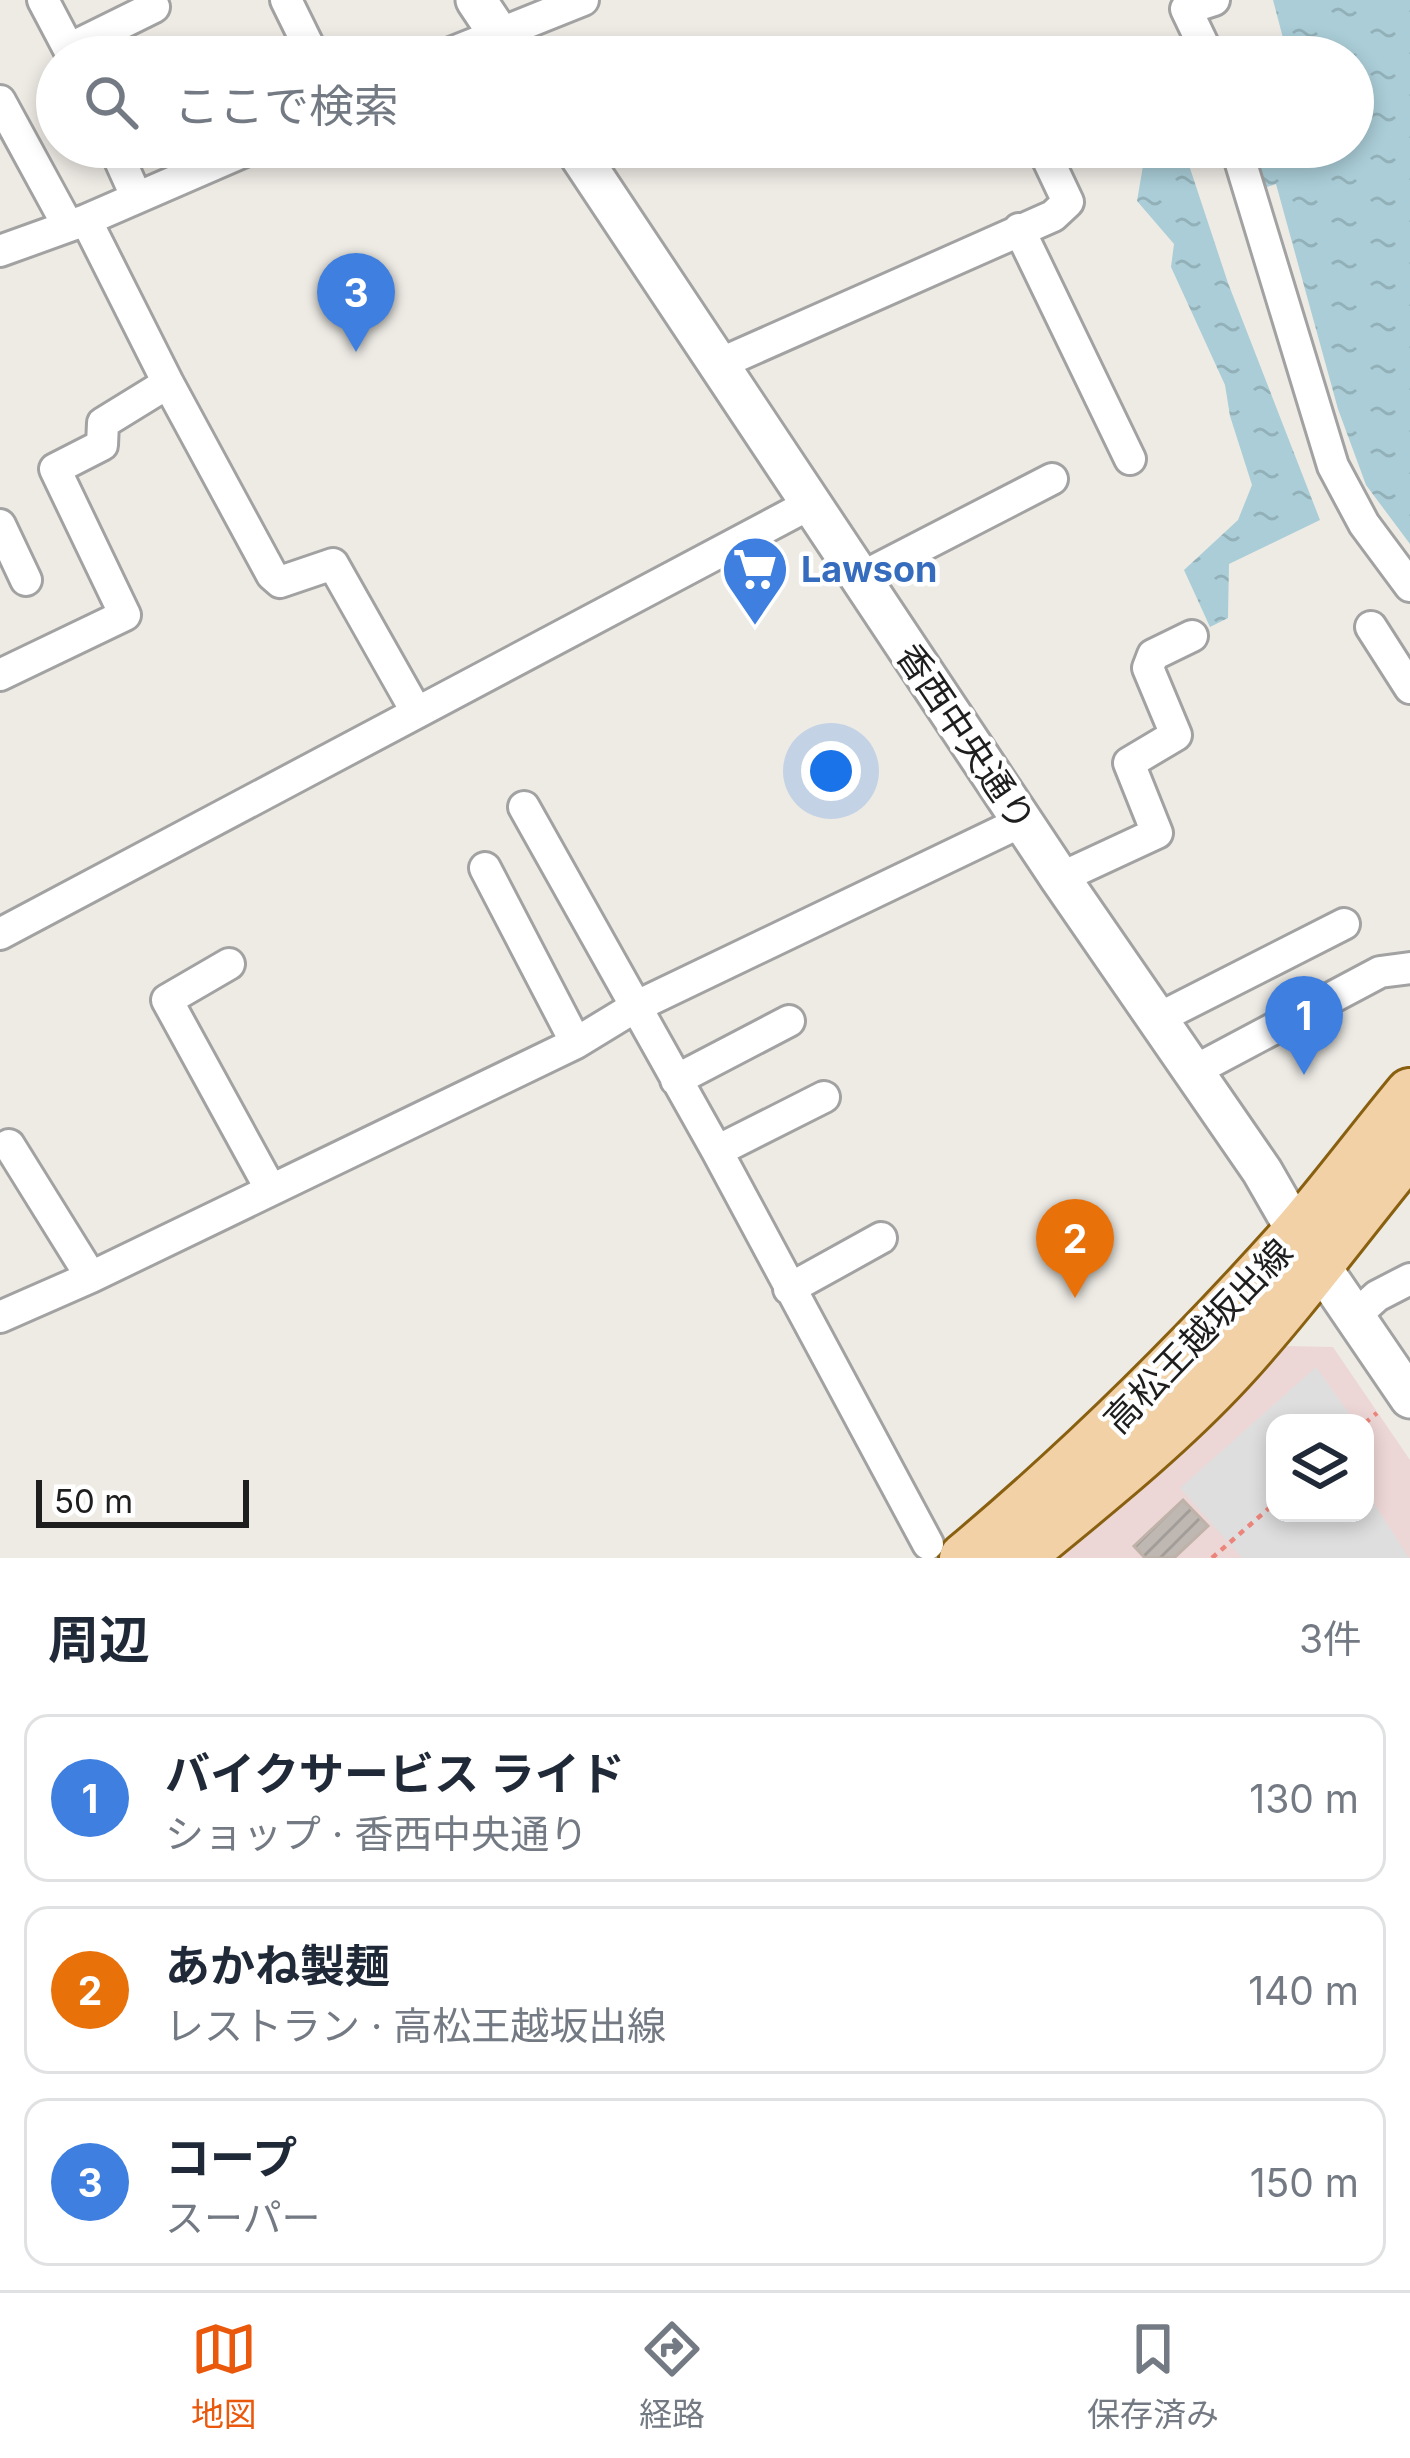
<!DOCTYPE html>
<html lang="ja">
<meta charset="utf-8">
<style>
body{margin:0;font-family:Inter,"Noto Sans JP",sans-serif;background:#f6f6f7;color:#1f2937}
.controls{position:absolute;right:36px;bottom:36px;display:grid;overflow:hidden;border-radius:24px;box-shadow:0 6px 18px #0003}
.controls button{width:108px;height:108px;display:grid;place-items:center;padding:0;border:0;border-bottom:3px solid #e0e1e3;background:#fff;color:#1f2937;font:60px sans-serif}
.scale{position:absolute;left:36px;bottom:30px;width:213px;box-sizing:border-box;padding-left:12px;border:6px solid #1e1e1e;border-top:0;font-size:33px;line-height:42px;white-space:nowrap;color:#1e1e1e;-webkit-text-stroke:9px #fff;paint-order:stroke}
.you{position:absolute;left:831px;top:771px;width:42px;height:42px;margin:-30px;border:9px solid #fff;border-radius:50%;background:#1a73e8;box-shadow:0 0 0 18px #1a73e833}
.badge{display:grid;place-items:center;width:78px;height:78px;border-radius:50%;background:#ea580c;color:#fff;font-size:39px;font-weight:700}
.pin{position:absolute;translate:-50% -99px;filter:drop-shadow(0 3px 6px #0008)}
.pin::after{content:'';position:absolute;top:63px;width:42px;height:36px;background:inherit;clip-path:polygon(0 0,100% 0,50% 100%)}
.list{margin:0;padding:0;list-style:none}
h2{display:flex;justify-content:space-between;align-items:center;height:156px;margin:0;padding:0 48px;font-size:51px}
h2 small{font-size:39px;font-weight:400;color:#747a83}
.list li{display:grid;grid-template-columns:78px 1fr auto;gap:36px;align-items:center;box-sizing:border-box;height:168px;margin:0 24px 24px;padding:0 24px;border:3px solid #e0e1e3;border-radius:24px}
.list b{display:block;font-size:45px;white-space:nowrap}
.list p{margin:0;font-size:39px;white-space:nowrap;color:#747a83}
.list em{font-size:39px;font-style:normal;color:#747a83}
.icon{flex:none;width:66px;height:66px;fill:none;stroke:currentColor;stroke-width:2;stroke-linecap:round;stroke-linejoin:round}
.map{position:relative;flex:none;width:1410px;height:1558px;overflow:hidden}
.search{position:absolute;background:#fff;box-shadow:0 6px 18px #0003;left:36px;right:36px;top:36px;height:132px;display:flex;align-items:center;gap:30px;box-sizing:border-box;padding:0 42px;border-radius:66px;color:#747a83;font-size:45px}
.sheet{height:732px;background:#fff}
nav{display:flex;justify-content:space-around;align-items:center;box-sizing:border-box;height:168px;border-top:3px solid #e0e1e3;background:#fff;font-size:33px;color:#747a83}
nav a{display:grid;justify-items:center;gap:6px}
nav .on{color:#ea580c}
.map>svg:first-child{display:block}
.commercial{fill:#edd7d6;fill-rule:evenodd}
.parking{fill:#dedede}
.water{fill:url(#water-ripples)}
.building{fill:url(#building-hatch);stroke:#beb2a9;stroke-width:3}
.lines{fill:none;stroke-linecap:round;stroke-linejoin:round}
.minor-casing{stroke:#a2a2a2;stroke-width:36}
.tertiary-casing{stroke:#a2a2a2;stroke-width:45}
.primary-casing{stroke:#896010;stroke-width:54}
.path{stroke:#eb847a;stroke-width:4.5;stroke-dasharray:6 6;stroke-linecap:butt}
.minor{stroke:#fff;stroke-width:30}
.tertiary{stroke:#fff;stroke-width:39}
.primary{stroke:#f2d1a7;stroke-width:48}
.labels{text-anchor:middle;stroke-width:9;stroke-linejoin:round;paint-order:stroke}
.shop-label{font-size:36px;font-weight:bold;fill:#366cbe;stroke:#fff;text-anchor:start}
.street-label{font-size:36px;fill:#1e1e1e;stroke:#fff}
</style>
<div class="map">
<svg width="1410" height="1558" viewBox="0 0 1410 1558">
<defs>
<pattern id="water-ripples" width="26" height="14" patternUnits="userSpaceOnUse" patternTransform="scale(3)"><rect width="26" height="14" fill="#aacdd7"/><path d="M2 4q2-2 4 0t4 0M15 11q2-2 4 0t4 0" fill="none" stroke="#92b0b8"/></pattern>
<pattern id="building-hatch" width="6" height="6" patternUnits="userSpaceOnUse" patternTransform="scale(3)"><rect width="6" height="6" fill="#beb7b2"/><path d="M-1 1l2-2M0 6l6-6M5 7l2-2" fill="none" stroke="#a39d99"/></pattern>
</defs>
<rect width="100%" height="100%" fill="#eeebe5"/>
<path class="commercial" d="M1286 1346 1333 1347 1410 1460V1558H1057ZM1275 1423H1365V1513H1275Z"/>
<path class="parking" d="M1316 1367 1356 1423H1275V1513H1365V1463L1375 1505 1409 1558H1242L1180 1488Z"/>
<path class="water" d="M1273 0H1410V544L1366 485 1338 409 1276 184 1258 190 1256 161 1250 160 1249 152 1261 151V147H1353V57H1288Z
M1155 147H1183L1228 283 1320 520 1229 564 1228 618 1210 627 1184 570 1238 520 1252 485 1230 416 1225 385 1171 267 1174 244 1137 201 1144 160Z"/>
<path class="building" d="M1183 1500 1208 1526 1174 1558H1145L1134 1546Z"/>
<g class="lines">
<g class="minor-casing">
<path id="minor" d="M43 0 73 57
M286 0 314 57
M69 49 154 7
M441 57 583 0
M1209 57 1186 9 1214 0
M0 101 67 224
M114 147 136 196
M1236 147 1333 466 1364 524 1410 586
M1019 229 1130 459
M0 251 86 220 254 147
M719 364 1053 216 1068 202 1042 147
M168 383 272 575 280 582 333 564 416 711
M0 525 26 580
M860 578 1052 479
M1371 627 1410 688
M0 675 125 615 55 469 102 445 103 423 168 383 86 220
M524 807 717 1151 928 1544
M485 868 576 1043
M1060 878 1157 833 1129 763 1176 735 1148 668 1153 655 1192 636
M0 934 810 504
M229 964 167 1000 271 1190
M1157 1019 1344 924
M1192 1072 1380 972 1410 968
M676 1080 789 1021
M9 1145 91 1277
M717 1151 824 1097
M789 1289 881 1238
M1355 1316 1377 1296 1410 1279
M0 1317 91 1277 576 1043 635 1007 1023 821"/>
</g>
<g class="tertiary-casing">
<path id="tertiary" d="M476 0 514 57
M574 147 1060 878 1262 1171 1297 1232 1410 1398"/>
</g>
<g class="primary-casing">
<path id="primary" d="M964 1558C1082 1459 1191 1351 1294 1236 1334 1190 1371 1140 1410 1093
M1018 1558C1091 1498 1166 1439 1230 1370 1294 1300 1350 1223 1410 1150"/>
</g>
<path class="path" d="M1365 1423 1377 1413
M1212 1558 1275 1503"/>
<use href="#minor" class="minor"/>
<use href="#tertiary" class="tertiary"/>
<use href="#primary" class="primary"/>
</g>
<defs>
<g id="supermarket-pin" transform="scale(3.45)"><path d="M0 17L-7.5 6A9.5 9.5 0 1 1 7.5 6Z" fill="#3f7fe0" stroke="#fff"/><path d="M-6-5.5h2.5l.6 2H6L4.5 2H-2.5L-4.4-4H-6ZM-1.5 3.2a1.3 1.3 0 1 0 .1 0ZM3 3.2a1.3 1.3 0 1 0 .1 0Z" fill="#fff"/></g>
</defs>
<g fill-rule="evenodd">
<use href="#supermarket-pin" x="755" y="569"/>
</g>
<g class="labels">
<g class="shop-label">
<text x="801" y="582">Lawson</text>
</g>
<g class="street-label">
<text transform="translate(966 737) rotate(56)" y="13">香西中央通り</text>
<text transform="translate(1198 1336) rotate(-46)" y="13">高松王越坂出線</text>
</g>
</g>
</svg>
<div class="controls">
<button><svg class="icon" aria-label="layers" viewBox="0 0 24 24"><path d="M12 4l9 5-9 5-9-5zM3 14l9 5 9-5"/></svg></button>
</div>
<div class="scale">50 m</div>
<div class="you"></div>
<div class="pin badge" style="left:1304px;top:1075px;background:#3f7fe0">1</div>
<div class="pin badge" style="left:1075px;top:1298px;background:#e8710a">2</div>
<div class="pin badge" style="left:356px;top:352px;background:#3f7fe0">3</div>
<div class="search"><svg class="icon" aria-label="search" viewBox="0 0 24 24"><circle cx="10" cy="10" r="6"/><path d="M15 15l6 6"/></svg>ここで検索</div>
</div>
<section class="sheet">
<h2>周辺<small>3件</small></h2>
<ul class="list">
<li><span class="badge" style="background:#3f7fe0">1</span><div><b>バイクサービス ライド</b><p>ショップ · 香西中央通り</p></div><em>130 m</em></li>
<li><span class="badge" style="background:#e8710a">2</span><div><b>あかね製麺</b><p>レストラン · 高松王越坂出線</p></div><em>140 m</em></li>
<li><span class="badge" style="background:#3f7fe0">3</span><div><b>コープ</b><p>スーパー</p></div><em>150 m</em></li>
</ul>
</section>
<nav>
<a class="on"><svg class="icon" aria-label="map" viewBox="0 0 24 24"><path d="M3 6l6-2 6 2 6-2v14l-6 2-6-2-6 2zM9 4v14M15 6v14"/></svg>地図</a>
<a><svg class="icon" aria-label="directions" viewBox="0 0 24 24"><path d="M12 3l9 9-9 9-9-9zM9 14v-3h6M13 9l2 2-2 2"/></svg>経路</a>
<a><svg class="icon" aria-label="saved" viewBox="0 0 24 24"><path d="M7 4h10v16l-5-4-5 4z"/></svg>保存済み</a>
</nav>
